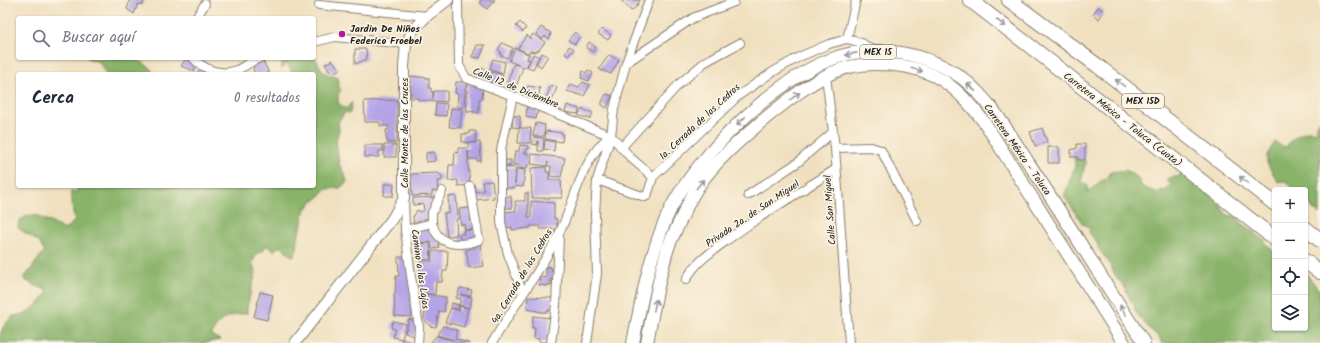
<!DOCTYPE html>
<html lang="es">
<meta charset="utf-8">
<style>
body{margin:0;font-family:Kalam,sans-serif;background:#f2f2f3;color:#1f2937}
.controls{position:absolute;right:12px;bottom:12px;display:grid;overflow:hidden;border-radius:4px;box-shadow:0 1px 3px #0004}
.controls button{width:36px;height:36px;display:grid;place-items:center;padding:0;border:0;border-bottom:1px solid #e0e1e3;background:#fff;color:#1f2937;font:20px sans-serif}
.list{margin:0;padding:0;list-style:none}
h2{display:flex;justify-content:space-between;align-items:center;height:52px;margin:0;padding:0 16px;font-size:17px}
h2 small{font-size:13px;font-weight:400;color:#747a83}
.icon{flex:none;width:22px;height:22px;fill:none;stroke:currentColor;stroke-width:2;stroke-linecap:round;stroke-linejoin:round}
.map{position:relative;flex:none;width:1320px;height:343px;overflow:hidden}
.search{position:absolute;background:#fff;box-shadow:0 1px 3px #0004;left:16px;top:16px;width:300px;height:44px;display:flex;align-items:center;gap:10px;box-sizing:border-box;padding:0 14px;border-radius:4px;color:#747a83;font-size:15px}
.panel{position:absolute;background:#fff;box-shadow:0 1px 3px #0004;left:16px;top:72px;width:300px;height:116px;border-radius:4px}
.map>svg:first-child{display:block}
.forest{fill:#8ab36a;stroke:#536843}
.building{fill:#b3a3e7}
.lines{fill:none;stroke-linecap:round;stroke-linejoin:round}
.minor-casing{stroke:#867e6e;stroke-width:10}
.tertiary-casing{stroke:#867e6e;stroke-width:12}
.primary-casing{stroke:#867e6e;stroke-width:14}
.motorway-casing{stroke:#867e6e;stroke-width:16}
.minor{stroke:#fff;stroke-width:8}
.tertiary{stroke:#fff;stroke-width:10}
.primary{stroke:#fff;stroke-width:12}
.motorway{stroke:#fff;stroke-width:14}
.oneway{stroke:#999}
.poi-dot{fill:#b5179e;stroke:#fcf5e5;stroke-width:1.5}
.labels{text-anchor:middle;stroke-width:3.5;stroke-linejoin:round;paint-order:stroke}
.shield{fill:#fcf5e5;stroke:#5f5d58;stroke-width:1}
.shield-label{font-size:9px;font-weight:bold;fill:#1c1c1c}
.poi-label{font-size:10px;font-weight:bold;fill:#1c1c1c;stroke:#fcf5e5;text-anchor:start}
.street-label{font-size:10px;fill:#1c1c1c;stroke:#fcf5e5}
</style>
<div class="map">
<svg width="1320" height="343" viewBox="0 0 1320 343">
<rect width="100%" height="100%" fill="#fcf5e5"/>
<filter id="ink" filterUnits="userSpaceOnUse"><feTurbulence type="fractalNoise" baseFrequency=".025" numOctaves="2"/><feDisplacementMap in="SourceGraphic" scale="8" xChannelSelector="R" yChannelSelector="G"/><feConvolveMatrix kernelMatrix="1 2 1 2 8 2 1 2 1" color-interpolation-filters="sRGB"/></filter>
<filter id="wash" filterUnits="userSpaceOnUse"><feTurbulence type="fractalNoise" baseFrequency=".012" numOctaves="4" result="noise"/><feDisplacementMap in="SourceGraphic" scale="16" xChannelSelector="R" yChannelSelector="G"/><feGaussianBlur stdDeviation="0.9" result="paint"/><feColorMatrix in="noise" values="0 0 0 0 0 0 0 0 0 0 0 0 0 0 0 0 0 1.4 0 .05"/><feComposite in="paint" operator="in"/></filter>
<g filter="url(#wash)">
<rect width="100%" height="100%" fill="#f0e0c0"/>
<path class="forest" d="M314 56 323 72 338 78V85L341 91 338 94V103L346 109 352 102 350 113 345 112 338 122 339 130 336 140 339 164 345 175 347 182 340 188 326 189 316 200H313L304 212 301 228 299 232 297 248 294 256 290 255 282 247H278L274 251 266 245 263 251 257 253 252 263 256 272 247 307V313C226 316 221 317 211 335L220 340 204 343H0C0 329 3 326 13 316 26 316 43 303 48 290 39 287 30 284 23 278L29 272 44 251 39 242 18 228 19 221 29 215 40 216 44 220H47L64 230 75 221C72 212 72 202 71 192H77V186H314V74H291L292 72 287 63 281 69 282 60 288 61V58H314Z
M87 58H139L140 61 149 67 154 74H106L99 62Z
M1320 120V214L1313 209 1311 205 1305 202V190H1295L1285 181 1278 182 1267 163V155L1275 142 1282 146 1287 147C1289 139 1300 134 1307 131 1310 130 1314 131 1317 132V125Z
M1082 156 1083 159 1086 162 1083 172 1082 182 1088 186 1087 192C1092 190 1094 187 1098 183 1106 178 1105 182 1111 172L1126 170 1138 178 1142 187 1158 193 1161 190 1165 191 1171 184 1167 181 1169 178 1180 176 1184 171 1191 182 1199 190 1211 194 1216 200 1227 215 1238 217 1240 222 1252 230 1257 236 1262 238 1275 254V328H1305V272L1318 289 1320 290V343H1161V340C1154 331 1132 316 1134 303L1131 301 1123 284 1117 279 1108 261 1098 248V244L1089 232 1090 229 1083 224 1064 196 1075 166 1074 157Z"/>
<g id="blocks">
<path class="building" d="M130 0H144L143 5 138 4 134 14 127 9Z
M480 0H495L487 9 480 3Z
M621 0H640L636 7 631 11Z
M1098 7 1104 11 1099 19 1093 14Z
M520 22 526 28 523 32 516 26Z
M541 27 551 33 549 39 545 36 542 39 536 34Z
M602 29 611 35 608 40 598 34Z
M575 32 580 36 575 44 568 40Z
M533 34 545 42 539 50 534 52 531 51 527 54 518 48 527 35 530 39Z
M589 42 596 47 593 52 586 48Z
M502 43 513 48 508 58 500 55 501 52 498 50Z
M477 45H485L480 58 472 57Z
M569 46 574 49 568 56 565 54Z
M515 48 529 54 527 59 530 60 526 68 523 67 516 87 514 86 511 94 504 91 514 64 521 66 509 61Z
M355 49H366L367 59 355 64Z
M542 53 548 56 541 67 536 63Z
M533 54 539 57 533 69 527 67Z
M609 55 619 60 611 74 599 69Z
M186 58 198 63 194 71 181 66Z
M493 59 505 62 503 74 490 70Z
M332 60 339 69 335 72 329 71 325 64Z
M263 61 269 73 266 74H255L253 69 254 68 253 65Z
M202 67 220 74H196Z
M480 68 490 70 487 82 477 80Z
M588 70 593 73 589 81 581 78 583 71 586 73Z
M492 72 503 75 499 88 489 86Z
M411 76 429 78V88H431V92H433V98L434 91H447V102L418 100V98H411Z
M456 82H466L464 105H463V108L458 107 457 106 458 94 455 93Z
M583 82 590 85 584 96 567 91 570 84 579 87Z
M468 83 483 85 482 99H479V113L470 111V112H467V108L466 107Z
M551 85 557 87 552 101 546 99Z
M528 86 540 88 539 95 533 94 532 101 525 99Z
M606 94 612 96 607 108 602 105V102Z
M397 100V143H389V142H387V139H386V130H388L389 126H380V122H365L364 101Z
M436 103 447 104 446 116 435 115Z
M567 105 579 109 578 114 565 112Z
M527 107 538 109 536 119 526 117Z
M451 108 462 109 460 128 449 127Z
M582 109 593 113 590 119 578 115Z
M513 116H520V128L512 127Z
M536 123 545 125 544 136H533Z
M519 128H531L530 143H518Z
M1042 128 1047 142 1035 146 1030 132Z
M469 131H476L475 143 462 142V134H469Z
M546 131 563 133 562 142 545 139Z
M534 137 544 138 543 151H538V141L537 145 532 144Z
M545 140 555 142 554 151 544 149Z
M480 142 481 161H477V159H469L468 151V163L470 185 458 186V180L448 181 449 165H454L455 152 458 153V148H469L468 143Z
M1077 144H1085V160H1078V157H1071V150L1077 148Z
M365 145H382L383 151H379V157H365Z
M384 145H396V157H384Z
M520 145 529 146V149H527L526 152H524V153H528L527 169 518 168V165H513L515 151H519Z
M1048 147H1059V163H1048Z
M434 152 435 161 426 162V153Z
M532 154 565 158 561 177 550 176 551 166H547L548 162 547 166 531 164Z
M502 160H511V166H502Z
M503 167 516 168 515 184 516 169 525 170 523 187 515 186V188H502Z
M546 167V172H549V180H561L562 198H532L531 168Z
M438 173 442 176V181H437L438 191H432V195L412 196 411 174Z
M492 181 494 198 476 200 475 192 484 191 482 182Z
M384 184H394L393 196H384Z
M525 193H528V218H531V201L554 203V219H557V229H540V226H530V228L512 230V227L505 228 504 212 516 211 515 201H525Z
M456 196 458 219 456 220 457 235 447 236 444 213 449 212 448 197Z
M511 196 512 208H502L501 197Z
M437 197 431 214 427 219 425 218 423 221H425L414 226 413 216H414L417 210 421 212 424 210 423 204 413 205V198Z
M470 208 471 223H473L474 229 465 230 464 224 461 225 459 209Z
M433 228 434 237H438L439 248 432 249 431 242 415 243 413 230Z
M476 230 477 239 461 243 459 234H464L463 231Z
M430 243 431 259 419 260V258H417L416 244Z
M480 244 484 266 469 268 466 250 474 248Z
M432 251H448L447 271H443L442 282H436L435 294 420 293V261H432L431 259Z
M398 257H409L412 297H410V302H412V317L395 316 394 294H395L396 276H399Z
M546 267H551L552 271 554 270 555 279H550L549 281 552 282 551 285 548 284V286L539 285 540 277 546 278Z
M460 288 472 290 470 296 462 294 461 295 472 297 470 308 459 305 461 299 456 298Z
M260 292 273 295 267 320 254 317Z
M423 294 446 297 444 312 439 311 436 327 430 326 424 319 425 305H421Z
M528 297 553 298V310H548V312H542L527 309Z
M452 303 459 305 458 309 451 308Z
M460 306 468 308 464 327 445 322 451 308 460 311 459 310Z
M533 316 550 318 548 341H546V342H539V339L534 338 535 328H532Z
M409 319 418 322 414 336 405 333Z
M393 321 406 324 402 339 393 337 395 329 391 328Z
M443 326 457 330 455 339 469 343H430L436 336 454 340 437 335Z
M402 339 413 343H401Z"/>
</g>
</g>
<g filter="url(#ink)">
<use href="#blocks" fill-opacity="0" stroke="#867e6e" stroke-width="1"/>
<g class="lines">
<g class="minor-casing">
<path id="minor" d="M458 0 459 65 466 78 513 96 611 136 631 158 653 177
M856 0 847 39 862 43 874 52
M319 5 427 16
M196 18 205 4
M314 42 335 37 406 44
M193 58C204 70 222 76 237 70 245 66 252 61 260 58
M626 63 693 18 734 2
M826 76 835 148 849 343
M513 96 501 150V222L508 254 523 293
M621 148 679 84 705 62 740 43
M835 148 871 147 881 150 917 221
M597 180 645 197 647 196 653 177 738 96 771 73 799 57 829 44 847 39
M748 195 797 163 833 132
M404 198 405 230 411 276 419 327 418 343
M432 223C438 247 460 247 479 240L470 186
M405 230 432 223V213L442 191
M686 280C695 262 714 250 730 238 764 213 800 192 836 169
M492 343C513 307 539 273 558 236 574 205 581 158 610 136
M551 343 556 305 559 237
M587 343 597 274 595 215 597 180 611 136 614 109 626 63 649 0"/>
</g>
<g class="tertiary-casing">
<path id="tertiary" d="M295 343 392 219 404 198V66L406 44 413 30 427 16 448 0"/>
</g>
<g class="primary-casing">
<path id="primary" d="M633 343C642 297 650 251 671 208 698 155 775 80 832 59 873 43 926 52 962 78 991 100 1010 135 1030 165 1069 224 1105 284 1144 343
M647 343C653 311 658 279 668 248 671 239 676 230 680 221 685 210 690 199 697 188 715 161 742 138 767 117 788 100 809 83 834 72 865 58 917 63 945 82 961 93 973 108 985 123L1124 343"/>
</g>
<g class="motorway-casing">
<path id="motorway" d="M970 0 1039 53 1275 239
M1009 0 1098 66 1275 204
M1305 228 1320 240
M1305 261 1320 272"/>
</g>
<use href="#minor" class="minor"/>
<use href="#tertiary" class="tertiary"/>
<use href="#primary" class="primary"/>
<use href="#motorway" class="motorway"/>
</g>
<defs><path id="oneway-shaft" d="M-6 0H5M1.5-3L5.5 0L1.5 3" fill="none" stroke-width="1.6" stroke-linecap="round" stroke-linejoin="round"/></defs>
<g class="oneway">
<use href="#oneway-shaft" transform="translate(1001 23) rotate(37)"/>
<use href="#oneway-shaft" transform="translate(851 54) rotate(169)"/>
<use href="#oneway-shaft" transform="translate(917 70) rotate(16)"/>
<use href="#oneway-shaft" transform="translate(1120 83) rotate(-142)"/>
<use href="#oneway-shaft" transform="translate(971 87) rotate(-137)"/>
<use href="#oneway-shaft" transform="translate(795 96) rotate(-36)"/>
<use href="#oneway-shaft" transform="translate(741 121) rotate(136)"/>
<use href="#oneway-shaft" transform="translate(1244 180) rotate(-142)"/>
<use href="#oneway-shaft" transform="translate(700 184) rotate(-52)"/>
<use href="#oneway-shaft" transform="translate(655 305) rotate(-79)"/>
<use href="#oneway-shaft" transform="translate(1123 310) rotate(-122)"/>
</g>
</g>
<circle class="poi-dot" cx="342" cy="34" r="4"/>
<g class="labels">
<g class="shield">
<rect x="860" y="45" width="36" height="14" rx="3"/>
<rect x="1122" y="94" width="42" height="14" rx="3"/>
</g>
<g class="shield-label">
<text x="878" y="55">MEX 15</text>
<text x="1143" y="104">MEX 15D</text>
</g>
<g class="poi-label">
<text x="350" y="32">Jardin De Niños<tspan x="350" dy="12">Federico Froebel</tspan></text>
</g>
<g class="street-label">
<text transform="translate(516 87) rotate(22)" y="4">Calle 12 de Diciembre</text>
<text transform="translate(1123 119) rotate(38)" y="4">Carretera México - Toluca (Cuota)</text>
<text transform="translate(699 121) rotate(-43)" y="4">1a. Cerrada de los Cedros</text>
<text transform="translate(404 133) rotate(-90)" y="4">Calle Monte de las Cruces</text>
<text transform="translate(1018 149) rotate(55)" y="4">Carretera México - Toluca</text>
<text transform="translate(829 210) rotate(-94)" y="4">Calle San Miguel</text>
<text transform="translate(752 213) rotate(-34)" y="4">Privada 2a. de San Miguel</text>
<text transform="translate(421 269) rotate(82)" y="4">Camino a las Lajas</text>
<text transform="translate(521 276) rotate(-59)" y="4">4a. Cerrada de los Cedros</text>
</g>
</g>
</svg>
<div class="controls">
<button>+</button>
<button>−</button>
<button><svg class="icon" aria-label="locate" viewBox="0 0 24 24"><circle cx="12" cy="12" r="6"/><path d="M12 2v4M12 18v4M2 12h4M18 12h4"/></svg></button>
<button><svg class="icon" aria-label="layers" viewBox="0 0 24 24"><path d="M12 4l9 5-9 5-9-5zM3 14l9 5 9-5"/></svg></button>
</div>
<div class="search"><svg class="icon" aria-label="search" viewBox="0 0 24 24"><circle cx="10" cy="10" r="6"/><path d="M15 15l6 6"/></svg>Buscar aquí</div>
<section class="panel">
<h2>Cerca<small>0 resultados</small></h2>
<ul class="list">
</ul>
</section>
</div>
